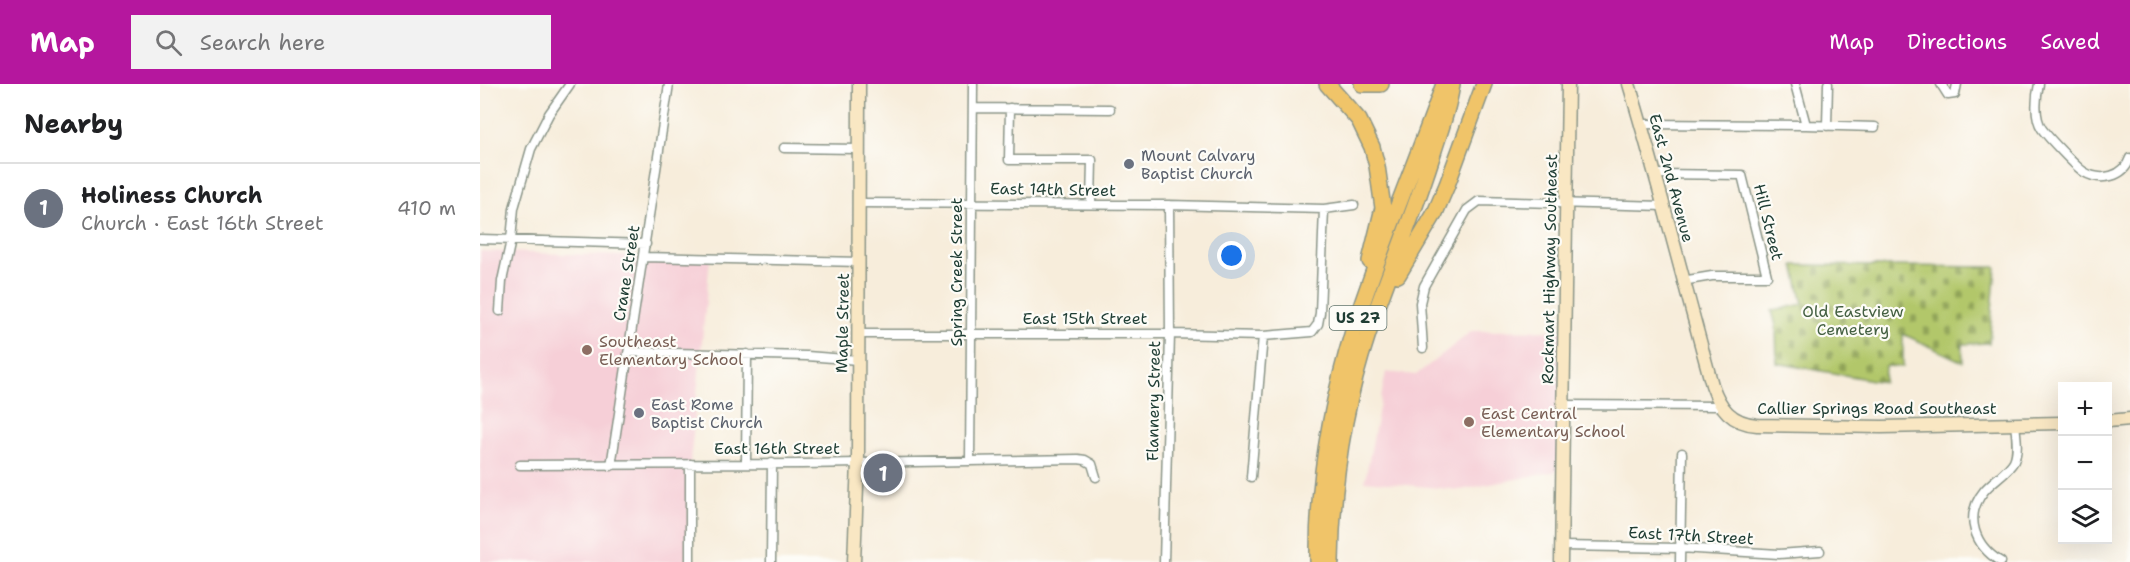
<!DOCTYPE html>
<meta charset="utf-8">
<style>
body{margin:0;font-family:"Shantell Sans",sans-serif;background:#f2f2f2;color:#202124}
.controls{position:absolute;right:18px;bottom:18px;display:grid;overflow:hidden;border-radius:0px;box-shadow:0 6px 24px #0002}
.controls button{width:54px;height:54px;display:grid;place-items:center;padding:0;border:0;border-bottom:2px solid #e0e0e0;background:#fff;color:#202124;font:30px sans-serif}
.you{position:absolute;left:752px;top:172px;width:21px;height:21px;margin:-15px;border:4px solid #fff;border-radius:50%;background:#1a73e8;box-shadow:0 0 0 9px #1a73e833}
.badge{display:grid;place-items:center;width:39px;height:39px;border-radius:50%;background:#b5179e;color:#fff;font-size:20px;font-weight:700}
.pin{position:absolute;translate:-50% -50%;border:3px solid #fff;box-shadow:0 2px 6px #0006}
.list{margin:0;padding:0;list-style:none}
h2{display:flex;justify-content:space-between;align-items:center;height:78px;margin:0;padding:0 24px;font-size:26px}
h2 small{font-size:20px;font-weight:400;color:#757577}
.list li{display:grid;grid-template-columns:39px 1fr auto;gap:18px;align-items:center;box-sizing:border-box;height:90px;padding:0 24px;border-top:2px solid #e0e0e0}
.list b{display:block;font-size:22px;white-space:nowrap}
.list p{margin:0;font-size:20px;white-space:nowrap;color:#757577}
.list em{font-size:20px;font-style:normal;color:#757577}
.icon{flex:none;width:33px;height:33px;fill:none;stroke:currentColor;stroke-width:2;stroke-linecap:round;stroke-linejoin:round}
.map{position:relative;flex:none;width:1650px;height:478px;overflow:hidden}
header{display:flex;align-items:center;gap:36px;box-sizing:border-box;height:84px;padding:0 30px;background:#b5179e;color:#fff}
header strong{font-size:28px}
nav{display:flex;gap:33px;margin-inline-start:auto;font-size:21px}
.search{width:420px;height:54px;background:#f2f2f2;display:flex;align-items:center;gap:15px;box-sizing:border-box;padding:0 21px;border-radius:0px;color:#757577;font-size:22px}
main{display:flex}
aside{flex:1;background:#fff}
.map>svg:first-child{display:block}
.built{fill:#f6cfd7}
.cemetery{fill:url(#cemetery-stones);stroke:#688250;stroke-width:1.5}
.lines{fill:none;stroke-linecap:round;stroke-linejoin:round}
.street-casing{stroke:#8b9588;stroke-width:11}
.secondary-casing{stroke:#8b9588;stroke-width:15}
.highway-casing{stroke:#8b9588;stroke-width:18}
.street{stroke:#fff;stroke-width:8}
.secondary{stroke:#f9e7c3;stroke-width:12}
.highway{stroke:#f0c469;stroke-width:15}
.worship-dot{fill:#6b7280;stroke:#fdfcf7;stroke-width:2}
.education-dot{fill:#8d6e63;stroke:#fdfcf7;stroke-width:2}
.labels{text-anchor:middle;stroke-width:4.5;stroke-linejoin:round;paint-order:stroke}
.shield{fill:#fdfcf7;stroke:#62766e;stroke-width:1.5}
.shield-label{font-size:15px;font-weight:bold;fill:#1f3d34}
.worship-label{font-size:16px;fill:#5b616d;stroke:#fdfcf7;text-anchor:start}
.street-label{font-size:16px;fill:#1f3d34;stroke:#fdfcf7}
.park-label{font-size:16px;fill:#446042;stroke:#fdfcf7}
.education-label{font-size:16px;fill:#785e54;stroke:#fdfcf7;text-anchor:start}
</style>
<header>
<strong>Map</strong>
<div class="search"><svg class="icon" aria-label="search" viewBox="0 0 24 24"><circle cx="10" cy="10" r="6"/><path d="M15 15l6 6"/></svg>Search here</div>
<nav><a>Map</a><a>Directions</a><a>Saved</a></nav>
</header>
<main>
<aside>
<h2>Nearby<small></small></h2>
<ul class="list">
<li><span class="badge" style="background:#6b7280">1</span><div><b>Holiness Church</b><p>Church · East 16th Street</p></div><em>410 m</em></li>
</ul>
</aside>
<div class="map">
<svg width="1650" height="478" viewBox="0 0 1650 478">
<defs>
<pattern id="cemetery-stones" width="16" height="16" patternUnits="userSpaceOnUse" patternTransform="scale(1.5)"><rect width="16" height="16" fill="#b2c76b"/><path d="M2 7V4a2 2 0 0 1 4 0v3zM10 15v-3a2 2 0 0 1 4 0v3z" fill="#90a359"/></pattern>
</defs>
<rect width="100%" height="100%" fill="#fdfcf7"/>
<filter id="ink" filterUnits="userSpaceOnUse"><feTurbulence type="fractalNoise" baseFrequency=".0167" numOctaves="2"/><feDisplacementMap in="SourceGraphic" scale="12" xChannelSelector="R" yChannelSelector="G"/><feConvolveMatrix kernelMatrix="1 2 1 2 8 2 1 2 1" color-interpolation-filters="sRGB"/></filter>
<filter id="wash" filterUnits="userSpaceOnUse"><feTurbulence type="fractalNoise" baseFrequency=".008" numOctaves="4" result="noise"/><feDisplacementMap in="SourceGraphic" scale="24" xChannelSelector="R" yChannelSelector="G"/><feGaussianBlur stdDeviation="1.35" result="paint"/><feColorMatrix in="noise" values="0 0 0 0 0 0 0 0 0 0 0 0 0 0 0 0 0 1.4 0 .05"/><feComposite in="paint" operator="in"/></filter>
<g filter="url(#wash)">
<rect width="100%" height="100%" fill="#f7eddb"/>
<path class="built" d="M0 167 230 175 210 380 207 478H0Z
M1085 246 1082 386 980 406 885 397 906 288 936 291 992 247Z"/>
<path class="cemetery" d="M1314 181 1516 183 1509 259 1482 260 1483 278 1423 250V283L1405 282 1404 298 1297 279 1296 242 1292 227 1323 220Z"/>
</g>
<g filter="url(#ink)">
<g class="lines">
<g class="street-casing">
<path id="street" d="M1315 0 1326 41
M1461 0 1468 11 1475 10 1477 0
M1559 0C1556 13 1554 33 1562 45 1568 53 1596 83 1604 88 1621 98 1644 93 1650 74
M493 24 630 25
M530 24 529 76H612L611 120
M1161 40 1326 41 1395 43
M1347 42 1348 0
M304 64 378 65
M1175 90 1262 91 1287 192H1232L1202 197
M380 119 689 121 844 125 874 121
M0 155 166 160
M165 173 380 178
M20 227 22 197 31 156 34 124 51 65 69 30 90 0
M379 250H690L783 252 832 248 838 240 840 229 844 125
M943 264 940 219 944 202 987 126 999 117 1184 122
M149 268 327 272 378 276
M1083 321 1241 322
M490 377 493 0
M266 379 267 270
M210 380V478
M40 381 323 380 598 375 605 376 612 380 616 393
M131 382 189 0
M771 393 783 252
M1081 462 1200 464 1299 470 1340 467
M291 478 292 379
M684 478 690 250 689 121
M1200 478 1202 369
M1521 478C1495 462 1483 433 1504 407 1512 397 1528 388 1534 377 1539 366 1536 351 1535 340"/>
</g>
<g class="secondary-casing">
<path id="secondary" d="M1149 0C1179 99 1204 200 1232 301 1240 324 1251 339 1277 341L1402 343 1582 339
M1628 337 1650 335
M374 478 378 378 379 0
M1081 478 1088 0"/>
</g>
<g class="highway-casing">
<path id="highway" d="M847 0 879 36 892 63 897 82 903 124 890 177
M882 0H901
M918 191 955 129 967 101 1004 0
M838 478C837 399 851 319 874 244 900 163 935 81 964 0
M851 478C852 399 863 325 888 250 909 188 935 128 954 66 961 44 969 23 972 0"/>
</g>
<use href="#street" class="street"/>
<use href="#secondary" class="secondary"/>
<use href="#highway" class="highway"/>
</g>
</g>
<g class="worship-dot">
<circle cx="649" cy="80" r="6"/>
<circle cx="159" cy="329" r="6"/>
</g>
<g class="education-dot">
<circle cx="107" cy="266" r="6"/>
<circle cx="989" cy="338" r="6"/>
</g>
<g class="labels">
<rect class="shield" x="849.5" y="222" width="57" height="24" rx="4.5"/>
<g class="shield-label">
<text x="878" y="239">US 27</text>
</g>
<g class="worship-label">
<text x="661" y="77">Mount Calvary<tspan x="661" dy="18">Baptist Church</tspan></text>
<text x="171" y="326">East Rome<tspan x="171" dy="18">Baptist Church</tspan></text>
</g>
<g class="street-label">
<text transform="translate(1192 94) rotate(75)" y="6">East 2nd Avenue</text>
<text transform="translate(573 105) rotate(1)" y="6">East 14th Street</text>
<text transform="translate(1289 138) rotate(76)" y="6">Hill Street</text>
<text transform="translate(1069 185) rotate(-89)" y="6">Rockmart Highway Southeast</text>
<text transform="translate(476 188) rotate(-90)" y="6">Spring Creek Street</text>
<text transform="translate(146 189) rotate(-81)" y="6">Crane Street</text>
<text x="605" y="240">East 15th Street</text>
<text transform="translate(362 239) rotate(-89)" y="6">Maple Street</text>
<text transform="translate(673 317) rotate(-89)" y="6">Flannery Street</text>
<text x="1397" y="330">Callier Springs Road Southeast</text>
<text x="297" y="370">East 16th Street</text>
<text transform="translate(1211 451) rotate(3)" y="6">East 17th Street</text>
</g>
<g class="park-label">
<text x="1373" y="233">Old Eastview<tspan x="1373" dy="18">Cemetery</tspan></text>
</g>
<g class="education-label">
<text x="119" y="263">Southeast<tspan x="119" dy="18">Elementary School</tspan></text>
<text x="1001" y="335">East Central<tspan x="1001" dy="18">Elementary School</tspan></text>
</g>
</g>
</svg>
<div class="controls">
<button>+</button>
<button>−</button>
<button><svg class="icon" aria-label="layers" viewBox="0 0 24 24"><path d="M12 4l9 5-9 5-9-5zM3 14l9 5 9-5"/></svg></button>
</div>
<div class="you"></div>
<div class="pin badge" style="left:403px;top:389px;background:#6b7280">1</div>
</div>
</main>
